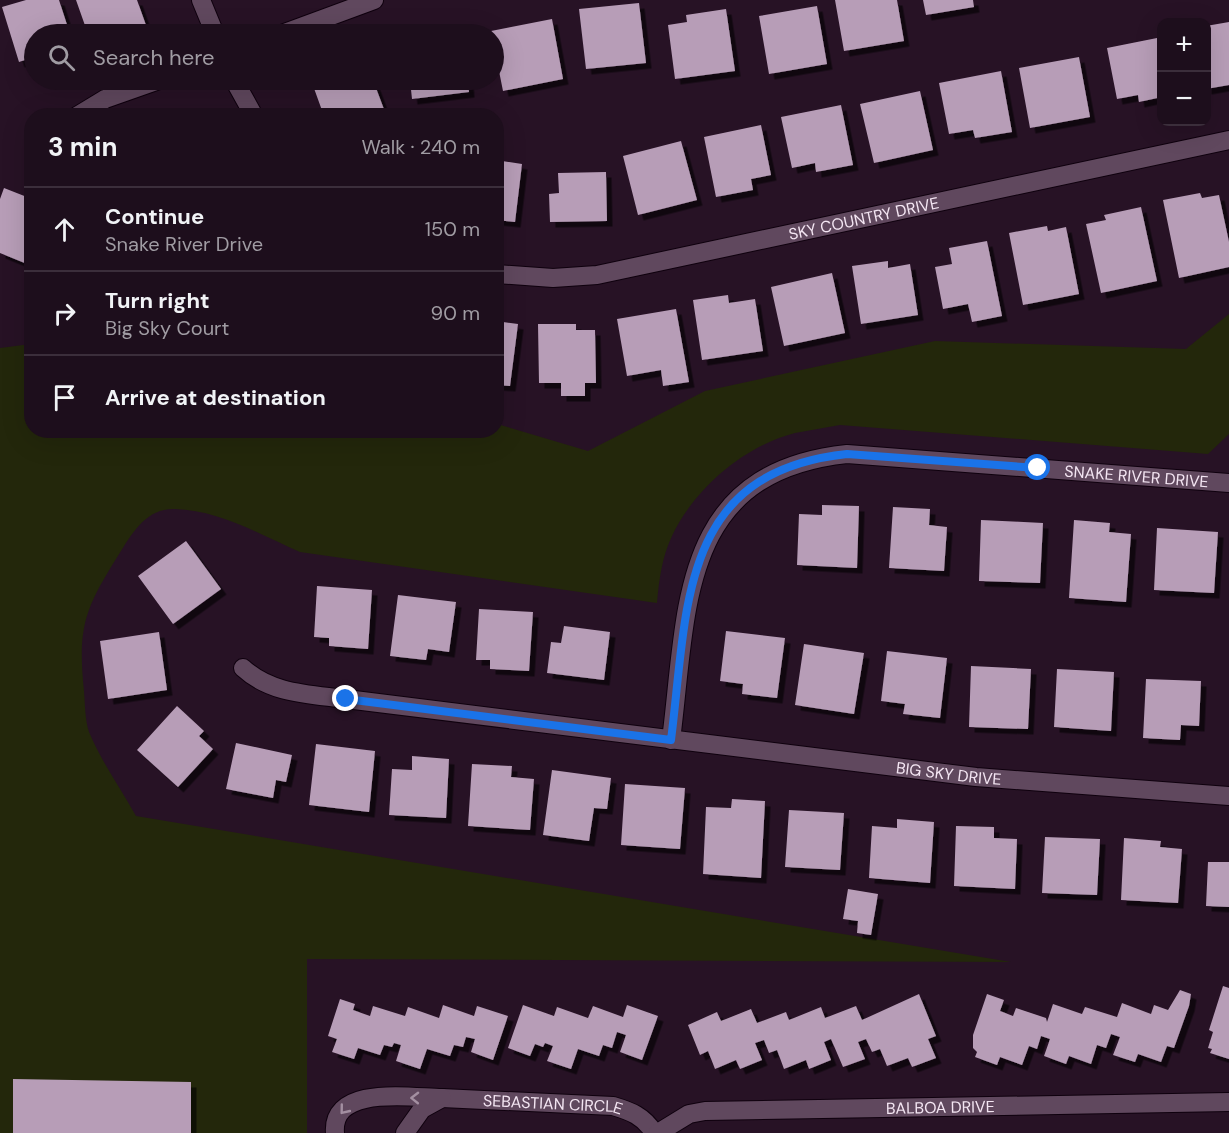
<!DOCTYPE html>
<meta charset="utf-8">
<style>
body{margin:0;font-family:"DM Sans",sans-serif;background:#251725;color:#f1f3f6}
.controls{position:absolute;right:18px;top:18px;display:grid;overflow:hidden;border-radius:12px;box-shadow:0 6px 24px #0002}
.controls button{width:54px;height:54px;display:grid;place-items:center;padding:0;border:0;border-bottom:2px solid #3b2e3b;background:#1d0e1c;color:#f1f3f6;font:30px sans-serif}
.stop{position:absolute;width:18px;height:18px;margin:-14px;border:4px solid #1a73e8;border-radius:50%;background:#fff}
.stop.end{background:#1a73e8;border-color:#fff;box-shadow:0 2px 6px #0008}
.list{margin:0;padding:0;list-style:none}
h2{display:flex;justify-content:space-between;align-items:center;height:78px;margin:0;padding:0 24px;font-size:26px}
h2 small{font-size:20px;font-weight:400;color:#a09ca3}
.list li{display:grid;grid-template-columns:39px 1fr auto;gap:18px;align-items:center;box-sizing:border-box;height:84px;padding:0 24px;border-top:2px solid #3b2e3b}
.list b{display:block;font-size:22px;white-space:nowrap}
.list p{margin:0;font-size:20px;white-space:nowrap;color:#a09ca3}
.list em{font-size:20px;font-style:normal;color:#a09ca3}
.icon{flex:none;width:33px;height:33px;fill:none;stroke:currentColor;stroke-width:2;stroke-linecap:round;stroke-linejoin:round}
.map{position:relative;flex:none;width:1229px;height:1133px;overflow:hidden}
.search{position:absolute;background:#1d0e1c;box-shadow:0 6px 24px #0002;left:24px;top:24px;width:480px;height:66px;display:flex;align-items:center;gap:15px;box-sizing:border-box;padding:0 21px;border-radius:33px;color:#a09ca3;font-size:22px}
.panel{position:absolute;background:#1d0e1c;box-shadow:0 6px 24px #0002;left:24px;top:108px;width:480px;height:330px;border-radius:24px}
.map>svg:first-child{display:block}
.green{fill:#23270b}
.building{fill:#b79db7;filter:url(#shadow)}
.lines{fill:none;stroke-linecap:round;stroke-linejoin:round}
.minor-casing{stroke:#0f010e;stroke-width:20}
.minor{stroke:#60485e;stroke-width:18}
.oneway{stroke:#a38fa1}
.route{stroke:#1a73e8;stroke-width:8}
.labels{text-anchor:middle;stroke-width:6;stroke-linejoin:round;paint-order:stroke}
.street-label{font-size:16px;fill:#f4e6f3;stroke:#1d091b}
</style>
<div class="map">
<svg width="1229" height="1133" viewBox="0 0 1229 1133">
<defs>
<filter id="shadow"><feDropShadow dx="5.5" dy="5.5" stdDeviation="0" flood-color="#0009"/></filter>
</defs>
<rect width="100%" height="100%" fill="#271225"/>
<path class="green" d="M1229 314V434L1208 454 840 425C825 428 810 430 795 433 744 446 694 489 672 536 662 557 659 580 657 603L300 552C261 535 219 510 175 509 148 508 134 530 121 551 86 607 77 624 84 691 85 704 85 720 89 732 101 761 121 789 136 816L1011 962 307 959V1133H0V348L31 344 32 430H496L497 424 588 451 705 391 935 341 1186 349Z"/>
<path class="building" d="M26 0H59L70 34H34V57L19 62 2 7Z
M76 0H137L147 28 129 34H88Z
M835 0H897L904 41 844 51Z
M923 0H973L974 7 926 15Z
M639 3 646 63 586 69 579 9Z
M817 6 827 64 769 74 759 16Z
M726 9 735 71 675 79 668 25 687 22 686 15Z
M552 19 563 79 503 91 491 31Z
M1229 22V85L1206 89V26Z
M1162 37V97L1139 102 1138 95 1117 99 1107 48Z
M1079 57 1090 117 1030 128 1019 68Z
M1001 71 1012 132 975 138 973 130 949 134 939 83Z
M311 80H373L385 112 375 116H324Z
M410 80H468L469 92 412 99Z
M920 91 933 150 874 163 860 104Z
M841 105 853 165 816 172 815 163 792 168 781 117Z
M761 125 771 175 751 179 753 190 716 197 704 137Z
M681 141 697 200 638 215 623 156Z
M496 160 522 164 515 222 496 220Z
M606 172 607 221 550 222 549 194 559 193 558 173Z
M4 188 32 199V266L0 253V199Z
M1200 193 1202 198 1219 195 1229 242V267L1179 278 1163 200Z
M1141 207 1157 281 1101 293 1086 224 1106 220 1104 215Z
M1047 226 1048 231 1066 227 1079 294 1023 305 1009 233Z
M987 241 1002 316 972 322 968 304 943 309 935 267 952 264 949 248Z
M888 261V268L910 264 918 315 861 324 852 266Z
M832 273 845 333 784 346 771 287Z
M728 295 729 303 755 299 763 351 702 360 693 300Z
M676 309 689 382 663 386 661 370 627 376 617 319Z
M496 321 518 324 510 386 496 385Z
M538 324H576V330H595L596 383H585V396H561V383H539Z
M822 505 859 506 857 568 797 565 799 514 822 515Z
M893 507 930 509 929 525 947 527 944 571 889 568Z
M981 520 1043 523 1040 583 979 581Z
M1074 520 1110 523 1109 532 1131 534 1126 602 1069 598Z
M1157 528 1218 532 1214 593 1154 590Z
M186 541 221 589 173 624 138 576Z
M317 586 372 590 368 649 329 646V638L314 637Z
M398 595 456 602 449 652 428 649 426 660 390 656Z
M479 609 533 612 529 671 490 669V660H476Z
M564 626 610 632 604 680 547 673 551 642 561 643Z
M726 631 785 638 777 698 742 694 743 684 720 681Z
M159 632 167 690 108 699 100 641Z
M804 644 864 653 854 714 795 705Z
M887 651 947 658 940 718 903 714 905 704 881 701Z
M971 666 1031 669 1028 729 969 727Z
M1057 669 1114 672 1111 731 1054 727Z
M1146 679 1201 681 1199 726 1181 725 1180 740 1143 738Z
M177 706 204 731 199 736 213 749 178 787 137 750Z
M236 743 292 755 286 782 276 780 273 798 226 789Z
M316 744 375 751 369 812 309 805Z
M412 756 449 759 446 818 389 815 392 769 412 770Z
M472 764 512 766 511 777 534 779 530 830 468 826Z
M552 770 611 778 607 809 594 808 589 841 543 835Z
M625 784 685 788 680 849 621 845Z
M732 799 765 801 761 878 703 874 706 807 731 808Z
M789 810 844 813 840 870 785 867Z
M897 819 934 822 930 883 869 878 872 826 897 828Z
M956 826 994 827V838L1017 839 1015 889 954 886Z
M1045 837 1100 839 1097 895 1042 893Z
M1124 838 1161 841 1160 847 1182 849 1178 903 1121 900Z
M1208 862H1229V907L1206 906Z
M848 889 878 894 871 935 857 933 858 921 843 919Z
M1223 986 1229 988V1059L1210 1053 1212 1049 1208 1048 1213 1032 1209 1030Z
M1180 990 1191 994 1189 1006 1174 1048 1167 1046 1161 1062 1138 1054 1135 1062 1113 1055 1120 1037 1111 1034 1106 1048 1097 1045 1091 1064 1069 1056 1066 1064 1044 1056 1050 1039 1041 1036 1037 1049 1029 1046 1022 1065 1000 1057 997 1065 975 1057 977 1052 973 1048V1035L987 994 1004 1000 1000 1011 1013 1016 1016 1008 1046 1018 1047 1022 1053 1004 1082 1014 1085 1007 1117 1017 1122 1003 1151 1014 1154 1005 1168 1010Z
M919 994 936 1036 928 1039 936 1058 912 1067 908 1058 887 1066 880 1049 872 1052 866 1039 858 1042 865 1059 843 1067 831 1039 824 1042 831 1060 809 1069 806 1060 784 1069 777 1050 769 1053 764 1040 755 1043 762 1060 740 1069 736 1060 715 1069 708 1051 700 1055 688 1025 717 1012 721 1021 751 1009 757 1023 786 1012 789 1020 821 1007 825 1018 856 1006 862 1020Z
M340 999 355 1004 353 1010 370 1016 373 1006 405 1016 408 1007 439 1018 443 1005 474 1016 477 1006 508 1016 493 1060 471 1052 475 1039 466 1037 463 1047 454 1045 450 1056 427 1049 420 1069 396 1061 401 1045 394 1043 392 1047 384 1045 380 1055 358 1048 354 1059 332 1052 337 1039 328 1036Z
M523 1005 554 1016 557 1007 588 1018 593 1006 623 1017 627 1005 658 1016 642 1060 620 1052 626 1035 617 1032 612 1048 603 1045 599 1056 578 1049 571 1069 547 1061 553 1046 545 1043 543 1047 535 1044 530 1056 508 1048Z
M13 1079 191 1082V1133H13Z"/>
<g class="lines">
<g class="minor-casing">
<g id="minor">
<path d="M201 0 215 34"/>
<path d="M282 34 374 0"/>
<path d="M234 80 254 116"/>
<path d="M77 116 105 99 159 80"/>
<path id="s1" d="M496 274 553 278 597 275 1229 140"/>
<path id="s2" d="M243 668C271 694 309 694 346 699L976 777 1229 796"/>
<path id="s3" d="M671 740C688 608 678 472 847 454L1229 483"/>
<path id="s4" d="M442 1098 613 1106C630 1111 644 1116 654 1133"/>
<path d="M335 1133C331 1084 413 1098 442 1098L422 1109 405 1133"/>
<path id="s5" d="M658 1133 689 1114 705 1111 1229 1102"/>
</g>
</g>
<use href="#minor" class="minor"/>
</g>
<defs><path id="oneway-chevron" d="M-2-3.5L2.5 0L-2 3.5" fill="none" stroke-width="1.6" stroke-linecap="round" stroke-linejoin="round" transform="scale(1.5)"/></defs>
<g class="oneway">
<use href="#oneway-chevron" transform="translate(415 1098) rotate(-179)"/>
<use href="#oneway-chevron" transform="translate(344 1110) rotate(129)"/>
</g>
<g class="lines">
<path class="route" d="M346 699 671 740C688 608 678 472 847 454L1038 468"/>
</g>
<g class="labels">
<g class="street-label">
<text dy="6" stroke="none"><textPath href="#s1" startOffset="374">SKY COUNTRY DRIVE</textPath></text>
<text dy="6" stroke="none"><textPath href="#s3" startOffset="666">SNAKE RIVER DRIVE</textPath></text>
<text dy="6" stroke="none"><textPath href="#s2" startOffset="717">BIG SKY DRIVE</textPath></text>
<text dy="6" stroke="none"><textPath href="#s4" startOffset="111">SEBASTIAN CIRCLE</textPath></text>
<text dy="6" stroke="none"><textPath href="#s5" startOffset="288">BALBOA DRIVE</textPath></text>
</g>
</g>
</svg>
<div class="controls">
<button>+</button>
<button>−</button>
</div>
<div class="stop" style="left:1038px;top:468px"></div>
<div class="stop end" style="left:346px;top:699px"></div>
<div class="search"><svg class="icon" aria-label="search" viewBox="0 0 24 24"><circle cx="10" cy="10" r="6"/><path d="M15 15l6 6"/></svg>Search here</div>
<section class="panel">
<h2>3 min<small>Walk · 240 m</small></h2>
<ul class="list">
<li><svg class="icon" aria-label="ahead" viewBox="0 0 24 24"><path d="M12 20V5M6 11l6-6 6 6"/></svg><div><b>Continue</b><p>Snake River Drive</p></div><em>150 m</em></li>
<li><svg class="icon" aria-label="right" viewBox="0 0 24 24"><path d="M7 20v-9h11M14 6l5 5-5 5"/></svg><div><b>Turn right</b><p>Big Sky Court</p></div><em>90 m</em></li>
<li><svg class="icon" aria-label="arrive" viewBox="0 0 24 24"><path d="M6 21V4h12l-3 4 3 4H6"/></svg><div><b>Arrive at destination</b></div></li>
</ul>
</section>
</div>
